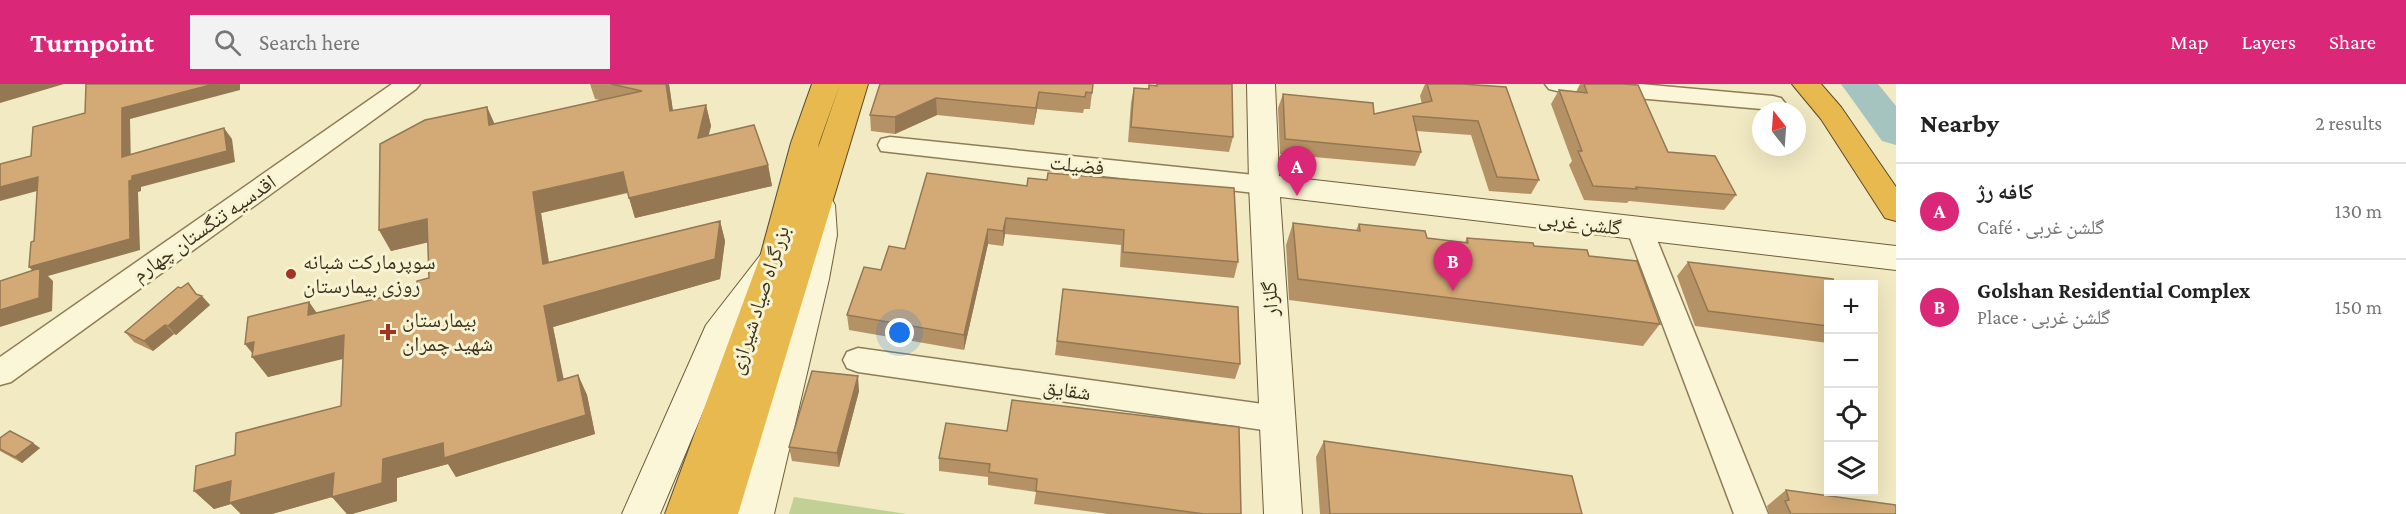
<!DOCTYPE html>
<meta charset="utf-8">
<style>
body{margin:0;font-family:"Crimson Pro","Noto Naskh Arabic",serif;background:#f2f2f2;color:#222}
.controls{position:absolute;right:18px;bottom:18px;display:grid;overflow:hidden;border-radius:0px;box-shadow:0 6px 24px #0002}
.controls button{width:54px;height:54px;display:grid;place-items:center;padding:0;border:0;border-bottom:2px solid #e0e0e0;background:#fff;color:#222;font:30px sans-serif}
.compass{position:absolute;left:1752px;top:18px;width:54px;height:54px;border-radius:50%;background:#fff;box-shadow:0 6px 24px #0002;rotate:343deg}
.you{position:absolute;left:900px;top:249px;width:21px;height:21px;margin:-15px;border:4px solid #fff;border-radius:50%;background:#1a73e8;box-shadow:0 0 0 9px #1a73e833}
.badge{display:grid;place-items:center;width:39px;height:39px;border-radius:50%;background:#db2777;color:#fff;font-size:20px;font-weight:700}
.pin{position:absolute;translate:-50% -50px;filter:drop-shadow(0 2px 3px #0008)}
.pin::after{content:'';position:absolute;top:32px;width:21px;height:18px;background:inherit;clip-path:polygon(0 0,100% 0,50% 100%)}
.list{margin:0;padding:0;list-style:none}
h2{display:flex;justify-content:space-between;align-items:center;height:78px;margin:0;padding:0 24px;font-size:26px}
h2 small{font-size:20px;font-weight:400;color:#767676}
.list li{display:grid;grid-template-columns:39px 1fr auto;gap:18px;align-items:center;box-sizing:border-box;height:96px;padding:0 24px;border-top:2px solid #e0e0e0}
.list b{display:block;font-size:22px;white-space:nowrap}
.list p{margin:0;font-size:20px;white-space:nowrap;color:#767676}
.list em{font-size:20px;font-style:normal;color:#767676}
.icon{flex:none;width:33px;height:33px;fill:none;stroke:currentColor;stroke-width:2;stroke-linecap:round;stroke-linejoin:round}
.map{position:relative;flex:none;width:1896px;height:430px;overflow:hidden}
header{display:flex;align-items:center;gap:36px;box-sizing:border-box;height:84px;padding:0 30px;background:#db2777;color:#fff}
header strong{font-size:28px}
nav{display:flex;gap:33px;margin-inline-start:auto;font-size:21px}
.search{width:420px;height:54px;background:#f2f2f2;display:flex;align-items:center;gap:15px;box-sizing:border-box;padding:0 21px;border-radius:0px;color:#767676;font-size:22px}
main{display:flex}
aside{flex:1;background:#fff}
.map>svg:first-child{display:block}
.green{fill:#c1d196}
.lines{fill:none;stroke-linecap:round;stroke-linejoin:round}
.river{fill:#a6c4bf;fill-rule:evenodd}
.street-casing{stroke:#8e7c58;stroke-width:3}
.secondary-casing{stroke:#6f5d3b;stroke-width:2}
.highway-casing{stroke:#5b492d;stroke-width:2}
.street{fill:#fbf6d7;fill-rule:evenodd}
.secondary{fill:#fbf6d7;fill-rule:evenodd}
.highway{fill:#e7b94e;fill-rule:evenodd}
.wall{fill:#b59265}
.shaded-wall{fill:#947753}
.building{fill:#d3aa76;stroke:#947753;stroke-width:1.5}
.poi-dot{fill:#a13423;stroke:#f8f3d3;stroke-width:2}
.labels{text-anchor:middle;stroke-width:6;stroke-linejoin:round;paint-order:stroke}
.street-label{font-size:21px;fill:#3c311d;stroke:#f8f3d3}
.poi-label{font-size:21px;fill:#3c311d;stroke:#f8f3d3;text-anchor:start}
</style>
<header>
<strong>Turnpoint</strong>
<div class="search"><svg class="icon" aria-label="search" viewBox="0 0 24 24"><circle cx="10" cy="10" r="6"/><path d="M15 15l6 6"/></svg>Search here</div>
<nav><a>Map</a><a>Layers</a><a>Share</a></nav>
</header>
<main>
<div class="map">
<svg width="1896" height="430" viewBox="0 0 1896 430">
<rect width="100%" height="100%" fill="#f2eac3"/>
<path class="green" d="M794 413 907 430H789Z"/>
<g class="lines">
<path class="river" d="M1841 0H1878L1896 22V61L1882 57Z"/>
<g class="street-casing">
<path id="street" d="M392 0H420L416 5 11 298 0 301V273Z
M1545 0H1640L1773 12 1781 14 1785 19 1781 24 1773 26 1557 7 1549 5Z
M890 53 1264 92 1273 95 1277 101 1273 107 1264 110 881 67 878 61 881 55Z
M1640 136 1649 139 1653 146 1768 430H1734L1627 146 1631 139Z
M858 264 1277 322 1288 326 1293 335 1288 344 1277 348 858 288 847 284 843 276 847 268Z"/>
</g>
<g class="secondary-casing">
<path id="secondary" d="M1247 0H1275L1279 92 1896 162V186L1280 113 1302 430H1264L1249 101Z
M820 110 831 114 835 121 837 151 829 195 774 430H736L797 195 805 151V121L809 114Z
M773 165 784 169 789 177 737 247 660 430H622L706 241 762 169Z"/>
</g>
<g class="highway-casing">
<path id="highway" d="M812 0H840L819 59 818 64 840 0H868L738 430H665L760 173 791 59Z
M1792 0H1821L1841 23 1896 103V137L1885 134 1821 35Z"/>
</g>
<use href="#street" class="street"/>
<use href="#secondary" class="secondary"/>
<use href="#highway" class="highway"/>
</g>
<path class="wall" d="M590 0H669L673 27 706 21 711 42 708 51 768 81 772 102 635 134 628 109 541 129 549 178 720 137 725 157 720 195 553 243 563 295 578 291 587 311 595 350 456 393 448 380 397 394V417L352 430H347L332 413 272 430H241L231 420 214 425 194 407 235 371 341 322 343 275 268 293 252 269 245 260 309 218 316 229 417 205 429 194 428 158 391 167 379 146 487 23 494 40 600 16 595 15Z
M880 0H1093L1090 25H1084L1083 29 1037 25 1034 41 937 31 895 50 871 47 870 31Z
M1156 0H1232L1233 53 1229 68 1128 58 1131 19 1134 4 1148 5 1149 1H1156Z
M1425 0H1462L1539 96 1531 110 1489 107 1471 51 1416 47 1421 68 1415 82 1280 70 1278 24 1283 10 1374 30 1422 20 1420 12Z
M1580 0H1623L1668 68 1736 111 1724 126 1629 117 1627 119 1584 116 1569 81 1572 77 1551 20 1559 6 1576 8Z
M927 89 1238 178 1234 194 1120 183 1121 161 1005 150 1003 162 988 160 964 266 849 246 847 231 881 186 905 165Z
M1293 139 1356 146 1359 140 1427 154 1465 158 1467 154 1534 162 1589 172 1660 240 1643 262 1289 216 1286 161Z
M1688 178 1828 201V259L1695 242 1677 192Z
M1063 205 1240 280 1235 295 1055 271Z
M197 210 210 221 176 251 174 250 153 267 134 258 125 248Z
M859 307 839 383 792 377 789 363Z
M946 339 1241 430H1108L1034 420 1036 408 988 401V393L939 387V374Z
M0 354 40 364 22 379 0 367Z
M1324 357 1582 430H1320L1316 373Z
M1786 406 1896 430H1769L1767 422Z"/>
<path class="shaded-wall" d="M0 0H64L0 19Z
M214 0H240V6L130 35 131 84 122 73V24Z
M666 0H669L676 48 670 27Z
M1039 8 1037 25 1034 41 1036 24Z
M936 14 937 31 895 50V33Z
M706 21 711 42 703 74 698 54Z
M487 23 496 43 489 41Z
M224 44 232 55 235 78 141 103V107L138 108 140 166 48 192 53 197 52 227 0 243V226L40 194 29 183 129 97 132 92Z
M768 81 772 102 635 134 629 114Z
M623 88 629 108 541 129 552 200 543 180 533 108Z
M38 93 48 104 0 117V103Z
M1006 134 1005 150 1003 162V147Z
M427 135 438 156 391 167 379 146Z
M720 137 725 157 720 195 553 243 568 316 558 297 544 222Z
M988 145V160L964 266V251Z
M202 212 210 221 176 251 168 242Z
M309 218 324 239 308 231Z
M165 241 174 250 153 267 144 257Z
M344 251 358 271 268 293 252 273 255 272 245 260 254 258Z
M578 291 587 311 595 350 456 393 448 380 397 394V417L352 430H347L332 413 272 430H241L231 420 214 425 194 407 231 397 383 375Z
M858 292 859 307 839 383 837 369Z
M33 359 40 364 22 379 15 373Z"/>
<path class="building" d="M86 0H214L122 24V73L224 44 227 67 132 92V96L129 97 130 155 29 183 31 158 34 157 38 93 0 103V80L31 72 33 43 85 29Z
M611 0H666L670 27 706 21 698 54 754 41 768 81 629 114 623 88 533 108 543 180 720 137 715 175 544 222 558 297 578 291 586 331 444 374 443 359 383 375 382 399 332 413 334 389 229 419 231 397 194 407 196 382 235 371 236 349 341 322 344 251 252 273 254 258 245 260 248 233 309 218 308 231 417 205V197L429 194 427 135 379 146 380 60 425 36 487 23 489 41 642 7Z
M880 0H1093L1092 9 1086 8 1085 13 1039 8 1036 24 936 14 895 33 870 31Z
M1158 0H1232L1233 53 1131 43 1134 4 1149 5V1L1157 2Z
M1427 0H1462L1506 3 1539 96 1497 93 1478 37 1413 32 1421 68 1285 55 1283 10 1373 19 1374 30 1432 17Z
M1584 0H1623L1638 1 1668 68 1715 72 1736 111 1636 103 1637 105 1593 102 1578 67H1582L1559 6 1587 9Z
M927 89 1027 102 1028 94 1047 96 1048 89 1234 104 1238 178 1123 168 1124 146 1006 134 1003 147 988 145 964 251 847 231 864 183 881 186 889 162 905 165Z
M1293 139 1360 147 1359 140 1425 147 1427 154 1468 159 1467 154 1533 159 1534 162 1587 166 1589 172 1637 177 1660 240 1298 195Z
M1688 178 1833 195 1836 201H1828V242L1708 227Z
M40 184 39 214 0 226V197Z
M188 199 196 210 202 212 168 242 165 241 144 257 125 248 178 203 181 204Z
M1063 205 1238 223 1240 280 1057 257Z
M812 287 858 292 837 369 789 363Z
M1012 316 1239 343 1241 430H1204L1036 407 1037 395 989 388 990 380 939 374 946 339 1007 347Z
M10 347 33 359 15 373 0 365V354Z
M1324 357 1572 392 1582 430H1330Z
M1786 406 1896 421V430H1791L1785 417 1789 416Z"/>
<g class="poi-dot">
<circle cx="291" cy="190" r="6"/>
<path d="M385 239h6v6h6v6h-6v6h-6v-6h-6v-6h6z"/>
</g>
<g class="labels">
<g class="street-label">
<text transform="translate(1077 81) rotate(6)" y="7">فضیلت</text>
<text transform="translate(1580 139) rotate(7)" y="7">گلشن غربی</text>
<text transform="translate(204 144) rotate(-35)" y="7">اقدسیه تنگستان چهارم</text>
<text transform="translate(1270 215) rotate(-93)" y="7">گلزار</text>
<text transform="translate(759 216) rotate(-72)" y="7">بزرگراه صیاد شیرازی</text>
<text transform="translate(1067 306) rotate(8)" y="7">شقایق</text>
</g>
<g class="poi-label">
<text x="303" y="185">سوپرمارکت شبانه<tspan x="303" dy="24">روزی بیمارستان</tspan></text>
<text x="402" y="243">بیمارستان<tspan x="402" dy="24">شهید چمران</tspan></text>
</g>
</g>
</svg>
<div class="controls">
<button>+</button>
<button>−</button>
<button><svg class="icon" aria-label="locate" viewBox="0 0 24 24"><circle cx="12" cy="12" r="6"/><path d="M12 2v4M12 18v4M2 12h4M18 12h4"/></svg></button>
<button><svg class="icon" aria-label="layers" viewBox="0 0 24 24"><path d="M12 4l9 5-9 5-9-5zM3 14l9 5 9-5"/></svg></button>
</div>
<svg class="compass" viewBox="-18 -18 36 36"><path d="M0-13l5 13h-10z" fill="#e53935"/><path d="M0 13l5-13h-10z" fill="#767676"/></svg>
<div class="you"></div>
<div class="pin badge" style="left:1297px;top:112px">A</div>
<div class="pin badge" style="left:1453px;top:207px">B</div>
</div>
<aside>
<h2>Nearby<small>2 results</small></h2>
<ul class="list">
<li><span class="badge">A</span><div><b>کافه رژ</b><p>Café · گلشن غربی</p></div><em>130 m</em></li>
<li><span class="badge">B</span><div><b>Golshan Residential Complex</b><p>Place · گلشن غربی</p></div><em>150 m</em></li>
</ul>
</aside>
</main>
